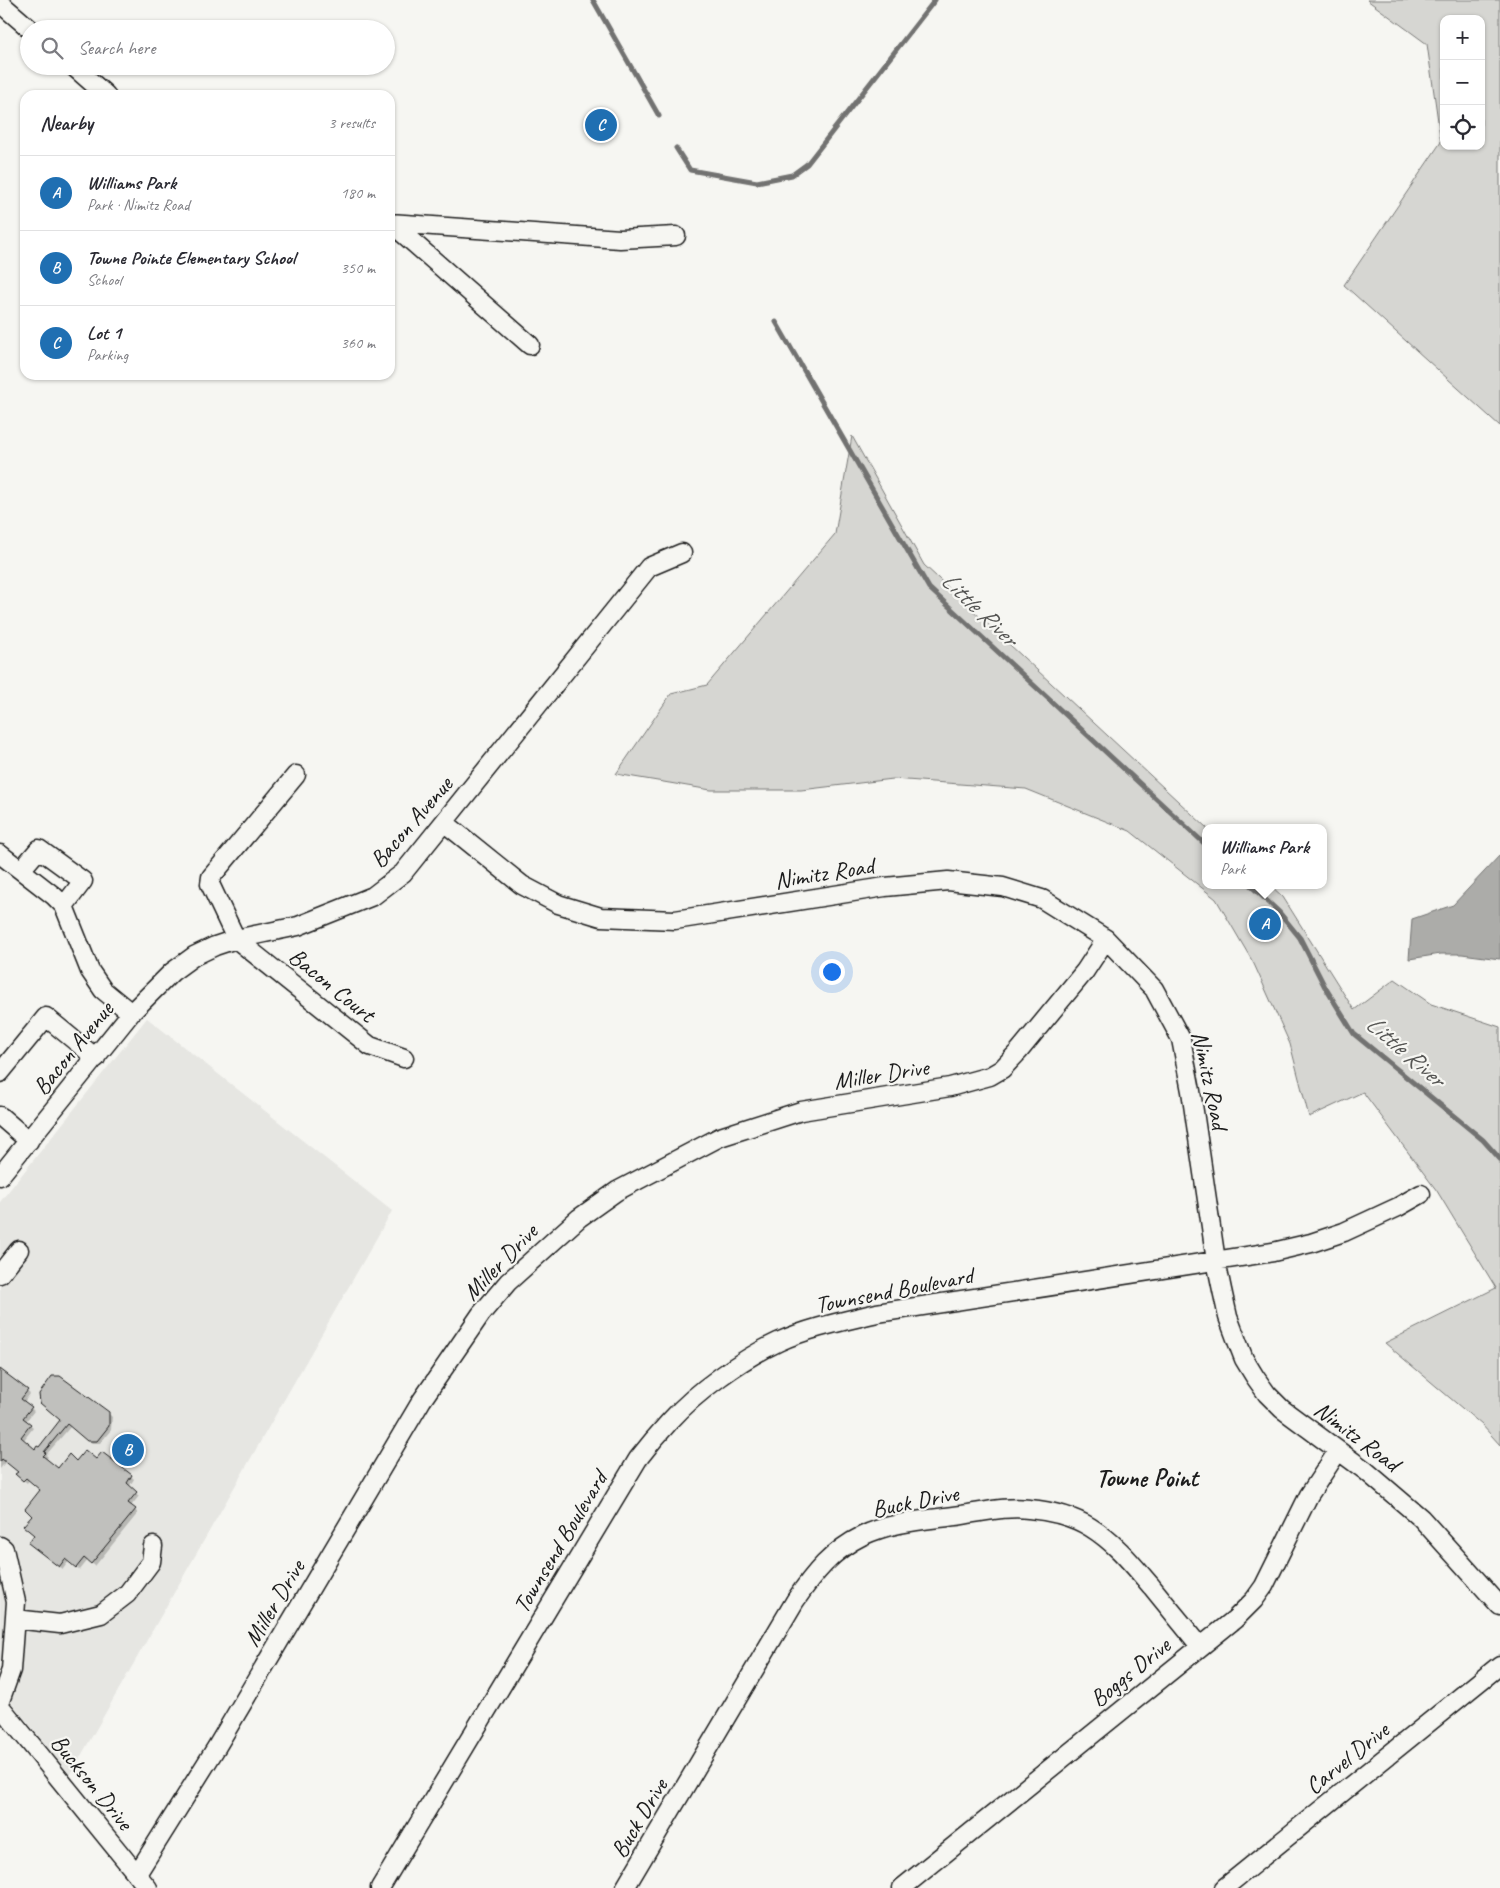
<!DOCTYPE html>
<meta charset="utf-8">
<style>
body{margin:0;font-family:Caveat,sans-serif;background:#f2f2f3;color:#2b2b33}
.controls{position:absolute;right:15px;top:15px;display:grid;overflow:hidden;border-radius:10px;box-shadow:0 1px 4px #0004}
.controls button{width:45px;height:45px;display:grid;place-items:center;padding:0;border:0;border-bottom:1px solid #e1e1e2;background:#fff;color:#2b2b33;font:25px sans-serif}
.you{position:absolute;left:831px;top:971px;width:18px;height:18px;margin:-12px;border:4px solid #fff;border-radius:50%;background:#1a73e8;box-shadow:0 0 0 8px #1a73e833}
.badge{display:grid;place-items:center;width:32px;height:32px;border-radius:50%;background:#1f6fb2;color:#fff;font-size:16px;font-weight:700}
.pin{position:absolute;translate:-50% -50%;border:2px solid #fff;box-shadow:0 1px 5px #0006}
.popup{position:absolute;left:1202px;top:824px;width:125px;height:65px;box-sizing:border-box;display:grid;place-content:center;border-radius:10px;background:#fff;filter:drop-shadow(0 1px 4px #0005);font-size:16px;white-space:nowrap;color:#7c7c81}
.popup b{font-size:19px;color:#2b2b33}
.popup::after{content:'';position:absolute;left:50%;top:100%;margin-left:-10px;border:10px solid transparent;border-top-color:#fff}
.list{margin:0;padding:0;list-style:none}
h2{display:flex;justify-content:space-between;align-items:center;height:65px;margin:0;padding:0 20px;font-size:21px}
h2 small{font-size:16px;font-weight:400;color:#7c7c81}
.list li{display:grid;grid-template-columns:32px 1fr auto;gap:15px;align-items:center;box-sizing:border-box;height:75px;padding:0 20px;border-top:1px solid #e1e1e2}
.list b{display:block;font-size:19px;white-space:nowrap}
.list p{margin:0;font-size:16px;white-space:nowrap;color:#7c7c81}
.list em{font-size:16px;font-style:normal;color:#7c7c81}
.icon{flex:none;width:28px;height:28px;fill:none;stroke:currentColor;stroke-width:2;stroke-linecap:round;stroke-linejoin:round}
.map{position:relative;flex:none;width:1500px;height:1888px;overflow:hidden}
.search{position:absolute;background:#fff;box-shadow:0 1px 4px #0004;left:20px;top:20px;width:375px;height:55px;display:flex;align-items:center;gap:12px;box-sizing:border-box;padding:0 18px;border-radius:28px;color:#7c7c81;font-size:19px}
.panel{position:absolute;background:#fff;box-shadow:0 1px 4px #0004;left:20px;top:90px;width:375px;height:290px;border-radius:15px}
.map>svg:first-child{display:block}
.built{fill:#e6e6e2}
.green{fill:#d6d6d2;stroke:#797977;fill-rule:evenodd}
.water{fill:#acaca9;stroke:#727271}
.shadow{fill:#0003}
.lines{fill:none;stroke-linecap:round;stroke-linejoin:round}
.stream{stroke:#727271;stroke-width:5}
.building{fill:#c0c0bd;stroke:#1c1c1c}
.minor-casing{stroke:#1c1c1c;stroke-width:21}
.minor{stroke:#f6f6f2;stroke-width:18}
.labels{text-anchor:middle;stroke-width:4.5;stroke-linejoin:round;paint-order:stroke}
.street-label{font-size:24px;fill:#1c1c1c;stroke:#f6f6f2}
.water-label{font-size:25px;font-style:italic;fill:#565654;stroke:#f6f6f2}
.neighbourhood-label{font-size:25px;font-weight:bold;fill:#1c1c1c;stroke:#f6f6f2}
</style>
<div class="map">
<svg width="1500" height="1888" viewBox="0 0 1500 1888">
<rect width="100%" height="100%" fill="#f6f6f2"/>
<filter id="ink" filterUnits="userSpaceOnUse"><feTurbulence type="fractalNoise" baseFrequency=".02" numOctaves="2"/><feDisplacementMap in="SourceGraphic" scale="10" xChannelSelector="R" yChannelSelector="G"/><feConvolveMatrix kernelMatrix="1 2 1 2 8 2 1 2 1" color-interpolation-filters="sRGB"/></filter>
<g filter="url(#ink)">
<path class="built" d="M147 1018 392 1211 70 1775 0 1688V1202Z"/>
<path class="green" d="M1367 0H1500V426L1344 285 1441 142 1427 44ZM1444 19H1481V146H1444Z
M852 436 924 565 1207 828 1206 885H1270L1283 897 1354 1010 1395 979 1431 1004 1500 1027V1445L1482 1425 1385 1343 1496 1288 1437 1191 1363 1092 1309 1117 1290 1044 1254 964 1216 899 1130 831 1026 789 893 779 801 790H711L616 774 671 694 707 685 835 534Z"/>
<path class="water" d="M1500 855V959L1462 954H1441L1409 959 1412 919 1453 905Z"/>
<path class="shadow" d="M0 1371 30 1394 24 1402 34 1411 26 1421 33 1428 23 1441 35 1451 39 1449 62 1420 108 1413 112 1417 111 1430 100 1443H92L71 1426 46 1455 48 1457 46 1459 58 1470 76 1463 96 1460 131 1476 134 1479 129 1487 139 1496 131 1506 138 1513 95 1566 88 1560 80 1570 69 1561 63 1569 32 1546 36 1535 33 1516 41 1490 29 1480 27 1483 20 1477 19 1472 6 1461 0 1469Z"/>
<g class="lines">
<path class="stream" d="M593 0 659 116
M676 148 690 170 757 182 792 175 807 164 935 0
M776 322 929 588 1206 845
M1250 885 1279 912 1300 938 1325 987 1354 1034 1483 1140 1500 1159"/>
</g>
<path class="building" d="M0 1369 28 1390 21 1399 32 1407 23 1418 31 1424 21 1437 35 1449 37 1446 39 1447 60 1420 40 1403 39 1394 52 1376H60L109 1412V1426L97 1441H87L67 1424 44 1452 46 1453 43 1456 58 1468 69 1454 76 1461 85 1450 96 1459 102 1452 132 1475 127 1483 137 1492 128 1503 136 1509 91 1564 84 1558 76 1568 65 1559 59 1567 28 1543 34 1535 23 1526 32 1516 25 1509 40 1490 26 1478 23 1481 15 1474 18 1472 2 1459 0 1462Z"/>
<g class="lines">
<g class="minor-casing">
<path id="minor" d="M0 3 30 29
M73 66 106 95
M390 223 620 239 676 236
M391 223 530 345
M296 775 211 877 210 884 236 939 370 1046 404 1058
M445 823 522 885 558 904 601 917 675 920 885 887 948 881 1003 887 1042 899 1106 939 1154 989 1181 1039 1191 1091 1216 1261 1222 1290 1228 1317 1237 1341 1244 1359 1255 1377 1267 1394 1282 1409 1366 1471 1421 1518 1500 1606
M0 854 54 896 64 906 90 971 103 990 131 1013
M21 870 39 849 83 881 64 906
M0 1073 46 1017 96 1058
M0 1116 29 1141
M0 1176 131 1013 172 972 194 956 215 946 236 939 298 926 373 896 403 873 649 567 682 553
M0 1274 19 1250
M0 1546 4 1549 16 1602 11 1670 0 1701
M15 1619 60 1624 101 1614 127 1594 151 1562 153 1546
M0 1706 148 1888
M137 1874 216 1748 422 1400 481 1314 508 1282 579 1218 617 1191 720 1137 801 1111 950 1087 990 1076 1002 1069 1019 1051 1085 971 1106 939
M380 1888 638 1459C648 1446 659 1433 670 1421 697 1391 742 1359 778 1342 809 1328 844 1321 877 1313L1273 1252 1311 1243 1344 1232 1398 1207 1421 1194
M625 1888 795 1601C813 1574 833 1550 862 1536 893 1521 929 1520 962 1515 984 1512 1007 1506 1029 1509 1051 1511 1072 1516 1090 1527 1116 1543 1133 1565 1152 1587 1168 1607 1184 1626 1200 1646
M902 1888 1235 1619 1254 1600 1264 1586 1309 1495 1338 1451
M1224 1888 1500 1665"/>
</g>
<use href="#minor" class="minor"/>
</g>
</g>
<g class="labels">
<g class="street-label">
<text transform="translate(411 822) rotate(-49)" y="8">Bacon Avenue</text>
<text transform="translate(824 873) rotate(-9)" y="8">Nimitz Road</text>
<text transform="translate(332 985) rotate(39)" y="8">Bacon Court</text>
<text transform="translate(73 1048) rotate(-51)" y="8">Bacon Avenue</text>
<text transform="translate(881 1074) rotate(-9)" y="8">Miller Drive</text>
<text transform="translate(1210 1080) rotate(78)" y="8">Nimitz Road</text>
<text transform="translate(500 1262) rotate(-46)" y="8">Miller Drive</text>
<text transform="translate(894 1290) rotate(-11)" y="8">Townsend Boulevard</text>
<text transform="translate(1357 1436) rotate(37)" y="8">Nimitz Road</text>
<text transform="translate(915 1501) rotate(-11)" y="8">Buck Drive</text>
<text transform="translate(560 1542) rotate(-59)" y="8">Townsend Boulevard</text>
<text transform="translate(274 1603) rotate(-59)" y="8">Miller Drive</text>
<text transform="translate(1130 1672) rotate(-39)" y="8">Boggs Drive</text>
<text transform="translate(1347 1758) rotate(-39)" y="8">Carvel Drive</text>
<text transform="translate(92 1782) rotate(51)" y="8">Buckson Drive</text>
<text transform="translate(639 1818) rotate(-59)" y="8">Buck Drive</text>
</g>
<g class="water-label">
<text transform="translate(980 608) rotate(44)" y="9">Little River</text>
<text transform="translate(1406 1050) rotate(41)" y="9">Little River</text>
</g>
<g class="neighbourhood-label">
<text x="1147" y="1486">Towne Point</text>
</g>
</g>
</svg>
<div class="controls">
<button>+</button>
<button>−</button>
<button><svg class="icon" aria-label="locate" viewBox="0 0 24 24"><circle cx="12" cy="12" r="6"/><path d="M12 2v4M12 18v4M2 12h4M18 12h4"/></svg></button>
</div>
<div class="you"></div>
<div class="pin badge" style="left:1265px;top:924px">A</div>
<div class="popup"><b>Williams Park</b>Park</div>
<div class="pin badge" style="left:128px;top:1450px">B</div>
<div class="pin badge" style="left:601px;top:125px">C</div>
<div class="search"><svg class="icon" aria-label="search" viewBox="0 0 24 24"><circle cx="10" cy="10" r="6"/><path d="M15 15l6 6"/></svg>Search here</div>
<section class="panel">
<h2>Nearby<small>3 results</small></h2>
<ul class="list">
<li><span class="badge">A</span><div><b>Williams Park</b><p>Park · Nimitz Road</p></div><em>180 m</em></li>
<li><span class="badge">B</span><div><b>Towne Pointe Elementary School</b><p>School</p></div><em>350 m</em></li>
<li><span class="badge">C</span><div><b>Lot 1</b><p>Parking</p></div><em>360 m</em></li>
</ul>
</section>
</div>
